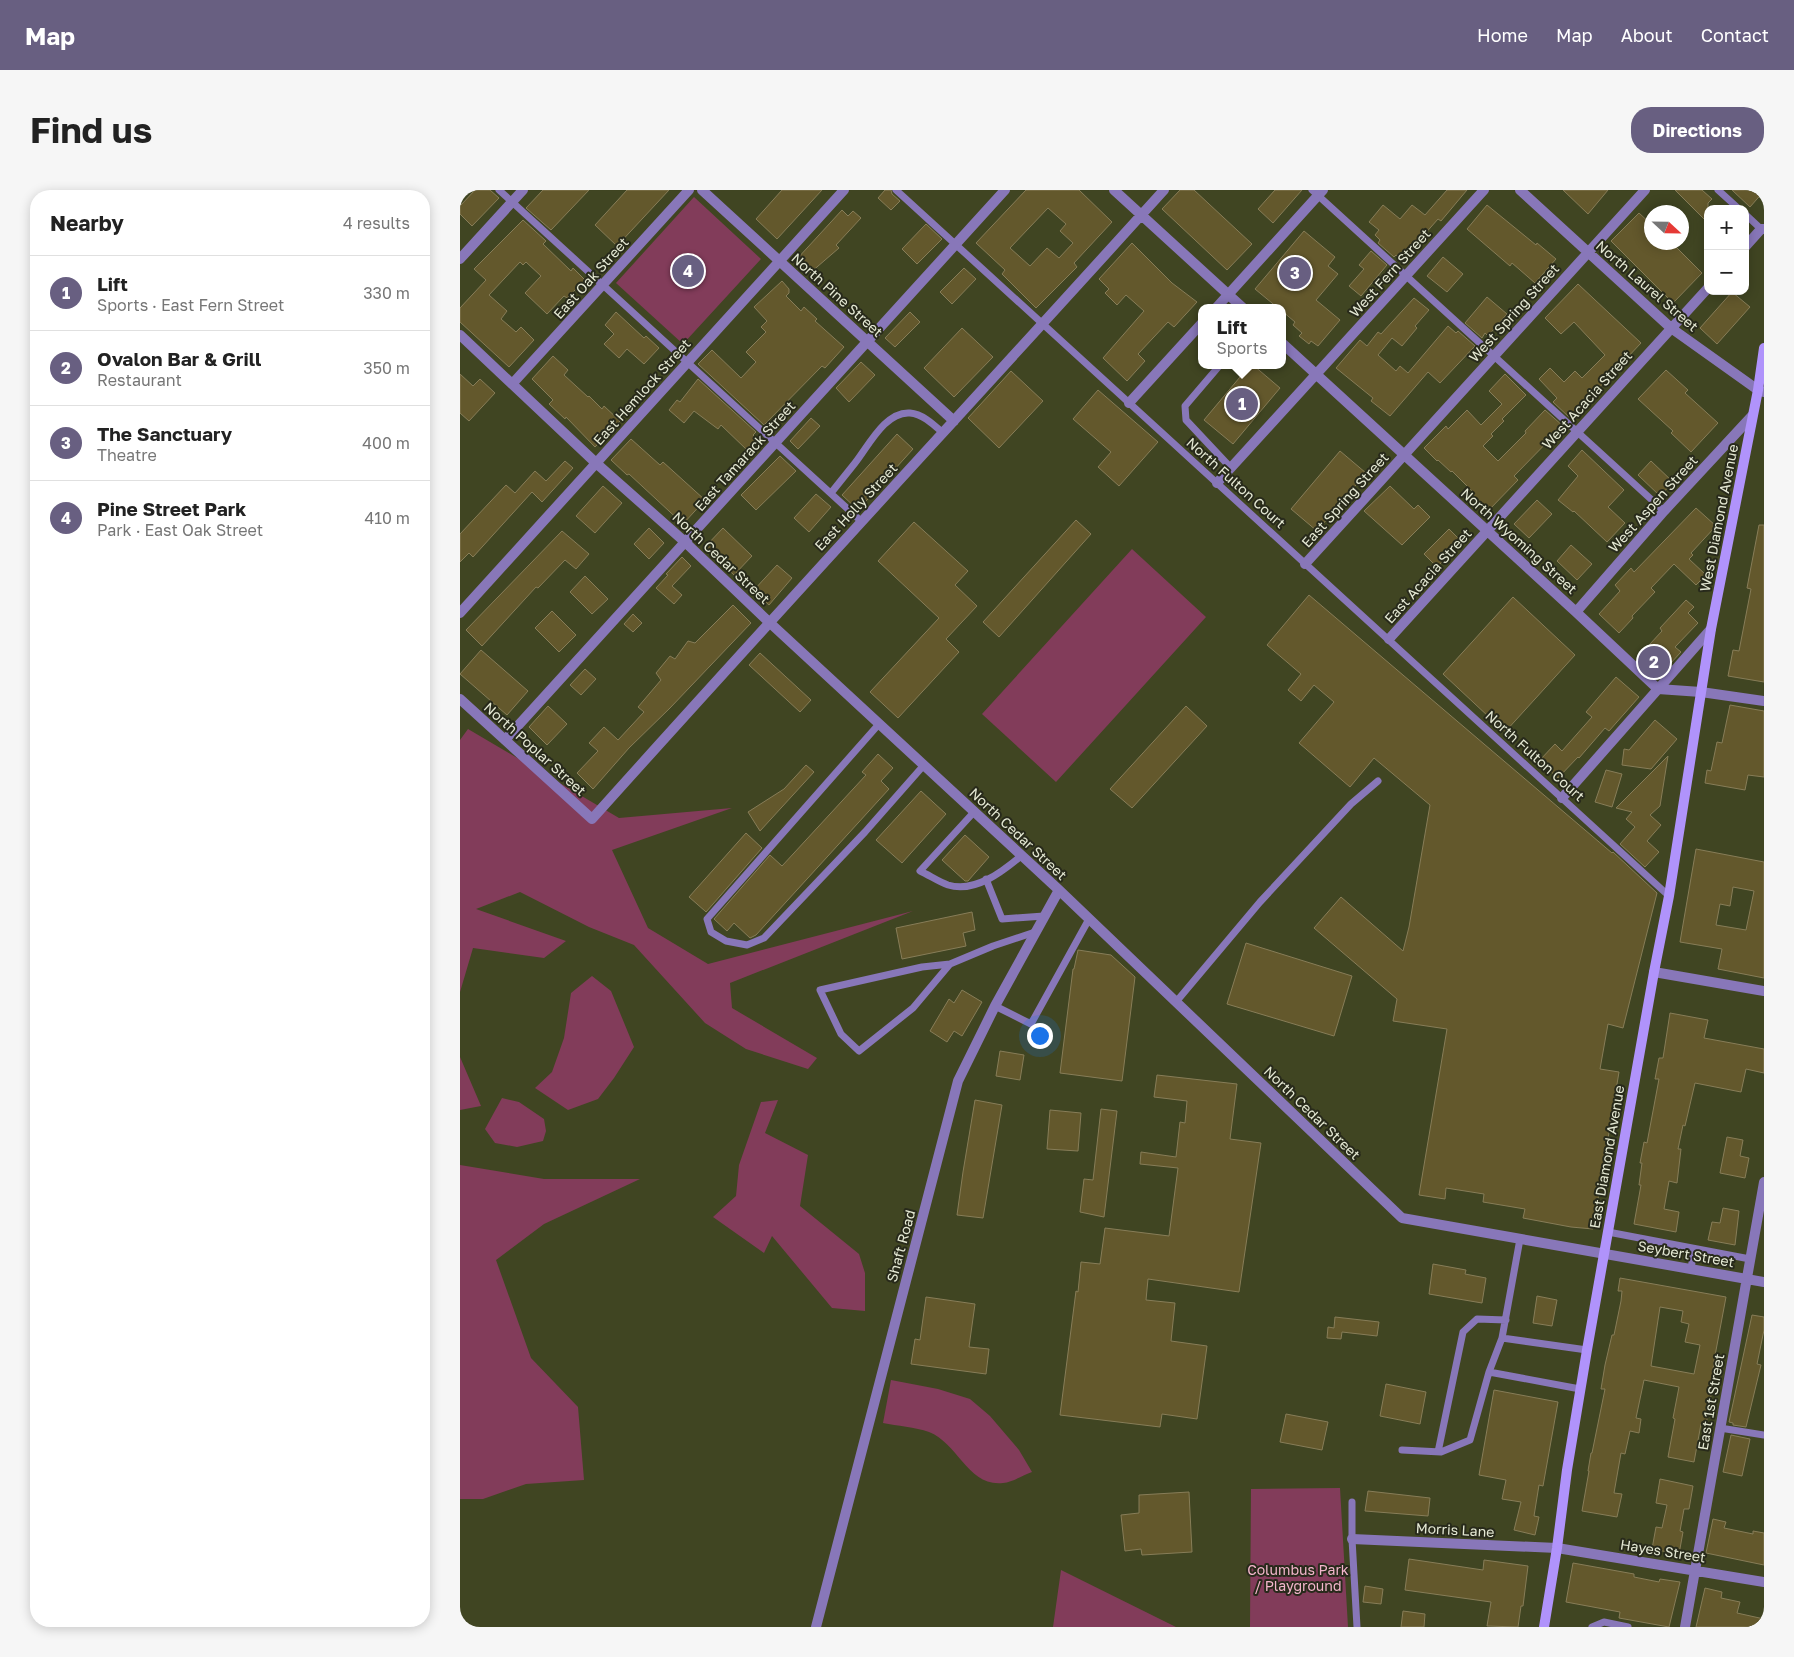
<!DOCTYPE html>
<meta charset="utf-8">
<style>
body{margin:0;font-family:"Golos Text",sans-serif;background:#f6f6f6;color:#222}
.controls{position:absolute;right:15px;top:15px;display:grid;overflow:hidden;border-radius:10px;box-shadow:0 2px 12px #0003}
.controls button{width:45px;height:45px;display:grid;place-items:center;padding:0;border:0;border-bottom:1px solid #e0e0e0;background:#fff;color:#222;font:25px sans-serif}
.compass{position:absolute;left:1184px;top:15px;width:45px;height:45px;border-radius:50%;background:#fff;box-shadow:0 2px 12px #0003;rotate:112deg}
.you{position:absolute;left:579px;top:845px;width:18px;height:18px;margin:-12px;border:4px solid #fff;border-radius:50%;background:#1a73e8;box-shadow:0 0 0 8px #1a73e833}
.badge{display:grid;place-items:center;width:32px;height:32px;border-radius:50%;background:#685f81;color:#fff;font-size:16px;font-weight:700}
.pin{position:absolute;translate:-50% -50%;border:2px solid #fff;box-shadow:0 1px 5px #0006}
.popup{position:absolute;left:738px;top:114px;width:88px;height:65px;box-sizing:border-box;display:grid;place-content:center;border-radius:10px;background:#fff;filter:drop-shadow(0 1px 4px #0005);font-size:16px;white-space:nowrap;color:#767676}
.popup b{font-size:19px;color:#222}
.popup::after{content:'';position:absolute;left:50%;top:100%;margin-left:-10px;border:10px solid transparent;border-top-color:#fff}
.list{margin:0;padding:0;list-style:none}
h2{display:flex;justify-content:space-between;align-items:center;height:65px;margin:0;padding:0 20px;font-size:21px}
h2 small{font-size:16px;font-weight:400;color:#767676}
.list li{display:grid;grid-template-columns:32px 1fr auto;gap:15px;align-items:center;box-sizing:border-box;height:75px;padding:0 20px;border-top:1px solid #e0e0e0}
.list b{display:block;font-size:19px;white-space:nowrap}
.list p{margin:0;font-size:16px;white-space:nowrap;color:#767676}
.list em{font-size:16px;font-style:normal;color:#767676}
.map{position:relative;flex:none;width:1304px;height:1437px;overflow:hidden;border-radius:20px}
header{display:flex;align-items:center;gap:30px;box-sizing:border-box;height:70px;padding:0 25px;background:#685f81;color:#fff}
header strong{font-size:24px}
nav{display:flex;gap:28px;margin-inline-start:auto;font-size:18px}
.intro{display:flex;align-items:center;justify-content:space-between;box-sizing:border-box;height:120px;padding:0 30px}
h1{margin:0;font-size:35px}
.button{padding:12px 22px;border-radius:20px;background:#685f81;color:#fff;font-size:18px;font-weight:700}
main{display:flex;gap:30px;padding:0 30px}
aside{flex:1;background:#fff;border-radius:20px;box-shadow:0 2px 12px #0003}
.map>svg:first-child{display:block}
.green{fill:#823c5a}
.building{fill:#63582c;stroke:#877d58;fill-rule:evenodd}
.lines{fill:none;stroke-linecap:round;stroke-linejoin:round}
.lane{stroke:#8877b9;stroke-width:7}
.street{stroke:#8877b9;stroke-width:10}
.secondary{stroke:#b093fb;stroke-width:10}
.labels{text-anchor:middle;stroke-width:4;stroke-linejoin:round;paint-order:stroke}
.street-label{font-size:14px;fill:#e5e9d4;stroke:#282a1b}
.park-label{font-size:14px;fill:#f4b6cc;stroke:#282a1b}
</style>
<header>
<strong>Map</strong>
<nav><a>Home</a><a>Map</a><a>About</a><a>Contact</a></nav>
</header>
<div class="intro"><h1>Find us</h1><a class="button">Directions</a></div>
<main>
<aside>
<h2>Nearby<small>4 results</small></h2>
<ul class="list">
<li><span class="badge">1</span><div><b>Lift</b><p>Sports · East Fern Street</p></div><em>330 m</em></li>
<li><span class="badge">2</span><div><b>Ovalon Bar &amp; Grill</b><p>Restaurant</p></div><em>350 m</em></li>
<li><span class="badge">3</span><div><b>The Sanctuary</b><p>Theatre</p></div><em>400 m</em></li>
<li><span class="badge">4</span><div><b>Pine Street Park</b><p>Park · East Oak Street</p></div><em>410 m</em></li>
</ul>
</aside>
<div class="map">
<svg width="1304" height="1437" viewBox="0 0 1304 1437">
<rect width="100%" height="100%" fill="#404522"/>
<path class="green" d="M234 7 301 69 223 154 156 93Z
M672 359 746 427 596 592 522 524Z
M8 539 159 628 272 618 152 660 188 738 248 774 453 721 270 793 272 818 357 868 348 879 286 859 245 833 174 755 129 737 60 702 16 719 106 751 84 768 13 758 0 802V550Z
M132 786 151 801 174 857 154 888 138 909 108 920 75 898 92 882 104 848 111 803Z
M0 867 21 916 0 920Z
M42 908 59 912 84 929 86 941 83 951 57 957 35 953 25 939Z
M318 910 305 943 348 965 340 1016 399 1064 405 1083V1121L372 1118 312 1046 304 1063 253 1027 276 1006 279 975 301 912Z
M0 975 84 989H180L84 1034 36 1070 71 1168 118 1217 124 1290 66 1294 23 1309H0Z
M431 1190 478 1199 510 1209 530 1226 559 1260 572 1282C563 1285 553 1292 543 1293 508 1297 498 1253 469 1242 455 1237 437 1236 423 1233Z
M880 1298 888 1437H790L791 1299Z
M601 1380 716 1437H593Z"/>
<path class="building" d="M15 0H30L39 8 12 36 0 24V16Z
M83 0H129L91 40 66 18Z
M167 0H209L157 56 135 35Z
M322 0H362L317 49 296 29Z
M425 0H431L432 4 440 11 431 20 418 8Z
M566 0H619L652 32 614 73 617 77 576 118 542 84 545 80 516 53ZM588 18 606 34 600 41 613 53 599 68 587 58 570 76 550 58Z
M720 0H734L792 54 767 80 702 19Z
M815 0H842L813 33 798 19Z
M987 0H1007L981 31 978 29 942 70 936 65 934 67 918 53 920 50 915 45 919 40 909 32 923 15 940 29 952 15 965 25Z
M1103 0H1148L1128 24Z
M1215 0H1242L1252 9 1248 13V33Z
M1272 0H1304V1L1290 17Z
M1027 15 1076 55 1077 53 1096 69 1075 93 1052 73 1050 76 1007 39Z
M382 20 388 26 393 21 401 28 376 55 379 58 350 83 336 70Z
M1179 23 1192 35V52H1211L1242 83 1213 113 1151 51Z
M63 30 86 51 83 54 111 81 113 78 125 90 107 108 104 106 87 124 65 103 81 86 66 72 63 75 60 72 29 105 47 121 41 129 56 142 61 137 74 150 49 177 0 132V118L26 90 14 79Z
M466 34 482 49 457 74 442 59Z
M844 41 875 67 868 76 878 84 856 110 880 130 858 156 851 151 849 154 839 146 842 143 833 135 835 132 822 121V118H818L795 99Z
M672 53 712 93 737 112 714 137 708 132 678 164 685 171 667 191 643 168 684 121 666 105 657 115 645 103 649 99 639 89Z
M911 61 927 75 901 106 889 96 904 79 899 75Z
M983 67 1003 84 987 102 967 86Z
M504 78 516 89 492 114 480 102Z
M322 91 329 99V103L326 106 341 121 344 117 357 129 355 131 384 157 365 178 362 176 304 235 238 174 252 160 281 188 296 172 286 162 306 142 301 137 307 131 294 117Z
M1118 94 1181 153 1135 202 1138 204 1117 226 1114 224 1110 228 1093 212 1097 208 1079 189 1090 178 1104 192 1115 181 1122 188 1145 165 1114 132 1101 144 1085 128Z
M1272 102 1290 117 1257 154 1240 138Z
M1027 107 1047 124 1028 146 1025 143 1022 148 1005 133Z
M954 108 969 120 955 136 957 138 942 156 932 148 918 165 936 181 940 176 948 183 988 136 996 143 998 141 1015 156 980 193 968 182 930 226 911 211 913 208 876 178 900 150 907 156 918 142 921 144Z
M156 122 184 148 186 146 199 158 184 174 167 159 159 168 144 154 154 144 145 135Z
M450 122 460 132 435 157 425 148Z
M502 138 533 167 494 207 464 178Z
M93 166 108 180 104 185 128 207 129 206 142 219 144 216 160 231 135 257 106 227 105 229 89 214 93 210 72 189Z
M401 172 415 185 389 212 376 198Z
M790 175H793L820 198 773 254 744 230Z
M1206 180 1228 200 1225 203 1258 233 1231 262 1211 243 1213 241 1178 209Z
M551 181 583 211 539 258 508 228Z
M0 184 13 196 20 189 35 203 9 231 0 223Z
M1045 184 1066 205 1042 229 1044 231 1031 244 1033 246 1023 256 1038 271 1066 243 1065 241 1085 220 1103 236 1054 286 1058 290 1028 321 1012 306 1015 304 992 281 991 282 978 270 977 271 964 258 986 236 988 239 1007 220 1021 235 1042 214 1029 201Z
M238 189 296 242 293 245 297 249 287 260 261 235 258 239 234 221 224 233 209 220 217 210 220 212Z
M638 200 698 252 659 296 638 277 651 262 613 229Z
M351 228 360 236 338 259 330 251Z
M437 244 453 259 398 320 382 305Z
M171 249 200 275 203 272 245 310 223 334 169 284 167 285 151 270Z
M1122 260 1164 300 1148 317 1165 333 1147 352 1114 321 1113 322 1098 310 1118 286 1108 276Z
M880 261 906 283 857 341 831 319Z
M320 266 336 281 296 320 281 305Z
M105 271 113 278 82 312 72 302 13 367 9 363 0 372V344L46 295 55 303 75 281 86 291Z
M1191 271 1213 292 1200 306 1178 285Z
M143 296 162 313 135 343 116 326Z
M930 296 954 319 958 315 970 327 942 355 904 321Z
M356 304 371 317 349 342 334 328Z
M1077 310 1092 324 1069 348 1054 334Z
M1236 318 1256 336 1231 363 1233 365 1229 369 1246 385 1236 395 1214 374 1191 398 1195 402 1172 426 1173 428 1159 443 1139 424 1160 401 1155 395 1171 378 1174 382Z
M616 330 631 344 539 447 523 432Z
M454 332 508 381 495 395 517 416 486 449 499 462 438 528 410 502 479 428 418 371Z
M1299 335H1304V492L1268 486 1273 460 1279 461 1291 399 1287 398Z
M189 338 204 353 189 369 174 354Z
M263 338 292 366 274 385 245 357Z
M989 339 1002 352 977 377 964 364Z
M102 341 129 364 116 379 105 370 78 398 76 397 22 456 6 440Z
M1111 355 1132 374 1117 390 1097 371Z
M222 367 231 376 212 396 222 405 214 414 196 398 208 385 206 384Z
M317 375 332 388 309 415 293 401Z
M125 386 148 409 132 424 110 402Z
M849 405 1152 663 1153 662 1197 703 1163 838 1148 834 1140 879 1159 882 1133 1039 1111 1037 1063 1028 1065 1019 1023 1012 1024 1004 986 998 985 1009 959 1005 987 839 933 831 937 809 854 738 881 707 943 761 949 737 970 615 914 568 890 597 839 553 874 512 854 495 841 511 828 500 841 484 807 455Z
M1053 407 1115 465 1045 542 983 484Z
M1226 410 1234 417 1228 423 1238 433 1215 457 1221 462 1198 487 1177 468 1202 441 1200 438Z
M273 415 291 433 210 518 169 558 133 599 117 583 138 561 129 553 144 537 158 550 184 522 178 517 201 490 196 483 210 466 215 469 228 451 235 453Z
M92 421 116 445 99 462 75 438Z
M173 424 182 433 173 442 164 434Z
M21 460 68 501 47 525 0 484Z
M300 463 351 510 340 522 289 475Z
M125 479 136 489 121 505 110 495Z
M1156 487 1179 507 1149 541 1145 538 1119 568 1118 567 1098 588 1079 571 1095 554 1102 561 1132 527 1126 522Z
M1270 515 1304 521V587L1288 585 1285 600 1245 593 1247 580 1251 581 1257 552 1262 553Z
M88 516 107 534 87 555 69 537Z
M726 516 747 536 672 618 650 599Z
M1195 530 1217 549 1191 579 1162 575 1164 559 1169 560Z
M418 564 433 578 421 591 429 599 296 745 290 748 274 733 267 741 254 729 310 665 322 676 406 585 402 582Z
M1208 566 1200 616 1190 625 1201 635 1187 651 1199 662 1185 677 1160 654 1175 637 1166 629 1172 622 1156 618Z
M346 575 354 582 300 641 288 622 324 599Z
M1146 580 1162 584 1152 617 1135 612Z
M461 601 486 624 442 673 416 650Z
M286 643 302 658 246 722 245 721 229 707Z
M505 645 529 667 508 691H505L482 670Z
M1236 659 1304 672V788L1258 779 1262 759 1220 752ZM1273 697 1294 701 1286 740 1256 735 1260 714 1270 716Z
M512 722 515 740 503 743 506 756 442 769 436 738Z
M786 753 892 786 874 846 767 814Z
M618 760 651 765 675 787 662 891 600 883 613 779H614Z
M502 800 522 812 502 846 494 841 487 852 470 841 489 809 494 813Z
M1210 823 1248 830 1244 848 1304 859V883L1286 879 1281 902 1235 893 1225 936 1223 935 1218 959H1221L1217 993 1209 991 1204 1019 1219 1022 1216 1042 1174 1034 1181 995H1179L1182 973H1180L1184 952 1187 953 1199 889H1195L1199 868H1203Z
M540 861 564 865 560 890 536 886Z
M697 885 777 894 770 949 801 953 779 1102 688 1089 686 1110 715 1113 711 1151 747 1156 737 1229 702 1224 700 1237 600 1225 616 1101 618 1102 621 1072 640 1074 645 1038 709 1046 718 978 680 974 681 962 716 967 720 932 725 933 727 911 694 907Z
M515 910 542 915 523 1028 497 1025 503 982Z
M641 919 657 921 644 1027 620 1022 624 989 633 990Z
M590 920 621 923 618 961 587 959Z
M1267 947 1283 950 1280 966 1289 968 1285 988 1260 983Z
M1263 1018 1279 1021 1275 1055 1248 1050 1252 1032 1260 1033Z
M973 1074 1006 1080 1005 1084 1026 1088 1022 1113 969 1104Z
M1160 1088 1266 1107 1254 1171 1252 1188H1254L1246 1235 1241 1234 1234 1272 1208 1267 1215 1229 1213 1228 1219 1197 1184 1190 1176 1228 1181 1229 1179 1243 1170 1241 1165 1264 1161 1263 1154 1303 1162 1304 1157 1327 1122 1321 1129 1281H1128L1131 1263H1132L1145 1199H1141L1145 1175 1152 1145H1154L1161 1111 1162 1101H1158ZM1200 1117 1223 1121 1221 1132 1229 1134 1225 1152 1240 1155 1234 1184 1191 1176Z
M1077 1106 1097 1110 1092 1136 1073 1133Z
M466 1107 515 1114 509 1157 529 1159 526 1184 451 1174 455 1149 460 1150Z
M1292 1125 1304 1127V1140L1297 1174 1301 1175 1286 1237 1273 1235V1233L1269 1232Z
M875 1127 919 1132 917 1146 882 1142 881 1149 867 1148 868 1137 874 1138Z
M926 1194 966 1202 960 1234 920 1226Z
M1034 1200 1098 1212 1083 1296 1079 1295 1074 1326 1079 1327 1075 1345 1054 1340 1061 1312 1042 1309 1046 1290 1019 1285Z
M826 1224 868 1232 862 1260 820 1252Z
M1271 1245 1290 1249 1282 1286 1263 1282Z
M1200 1289 1233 1296 1229 1319H1224L1220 1341 1223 1342 1219 1364 1192 1359 1196 1337 1202 1338 1207 1315 1196 1313Z
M908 1301 970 1308 968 1326 905 1321Z
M729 1302 732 1362 682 1365 681 1359 665 1361 661 1325 679 1323V1305Z
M1253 1329 1266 1332 1264 1338 1293 1344V1341L1304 1343V1375L1246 1363Z
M949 1369 1023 1380 1024 1370 1068 1376 1063 1416H1061L1058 1437 1027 1436 1031 1412 945 1400Z
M1113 1373 1174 1384V1387L1199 1392 1200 1389 1220 1392 1209 1437 1159 1428 1160 1422 1106 1412Z
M905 1396 923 1399 921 1414 903 1412Z
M1245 1398 1262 1402 1261 1408 1280 1412 1277 1423 1304 1429V1437H1236Z
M943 1421 965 1424 964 1437H941Z"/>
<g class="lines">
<path class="lane" d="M39 0 402 332
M436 0 1209 706
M852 0 1204 321
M1258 0 1279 19
M1285 24 1301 39
M760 175 725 216 726 230 771 278
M371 303C379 293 387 283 395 273 408 257 425 221 450 223 463 224 474 235 483 243
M419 534 247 729 251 742 266 751 287 755 304 748 405 642 464 575
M514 622 460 681C469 685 479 692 488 695 515 703 542 682 561 666
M526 689 542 729 584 726
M490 774 462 777 360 800 381 844 399 861 453 818 490 774 533 756 575 742
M716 812 800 712 891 614 918 591
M535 816 571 834 629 729
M1148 1042 1290 1069
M1231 1079 1234 1059
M1042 1148 1127 1160
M1029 1182 1120 1199
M1260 1238 1304 1245
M942 1260 981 1262 1010 1250 1029 1182 1042 1148 1060 1049
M978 1262 1003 1142 1017 1129 1046 1130
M892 1312V1349L897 1437
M1132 1437 1144 1432 1168 1437"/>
<path class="street" d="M242 0 494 231
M654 0 783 118
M1060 0 1211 138 1298 200 1304 202
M1285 57 1301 39H1304
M0 69 63 0
M756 118 863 0
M0 145 136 273 225 352 309 432 599 700 942 1028 1304 1092
M822 153 1116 422 1198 499 1241 502 1304 511
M53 193 229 0
M669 213 742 133
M757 293 1024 0
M845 374 1185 0
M1116 422 1204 321 1292 226
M0 423 384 0
M929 449 1248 98
M0 509 132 629C321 418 514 210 704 0
M45 550 545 0
M1102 608 1251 439
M1194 782 1304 801
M892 1349 1097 1358 1304 1392
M356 1437 498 891 535 816 599 700
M1225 1437 1304 992"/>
<path class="secondary" d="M1084 1437 1097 1358 1107 1280 1127 1160 1194 782 1209 706 1251 439 1298 200 1304 158"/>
</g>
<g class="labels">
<g class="street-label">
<text transform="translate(930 83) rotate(-48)" y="5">West Fern Street</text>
<text transform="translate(131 88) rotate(-48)" y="5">East Oak Street</text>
<text transform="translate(1187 96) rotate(41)" y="5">North Laurel Street</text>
<text transform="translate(377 105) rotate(42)" y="5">North Pine Street</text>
<text transform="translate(1054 123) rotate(-48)" y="5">West Spring Street</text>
<text transform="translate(182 202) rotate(-48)" y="5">East Hemlock Street</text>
<text transform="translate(1127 210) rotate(-48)" y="5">West Acacia Street</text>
<text transform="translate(285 266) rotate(-48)" y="5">East Tamarack Street</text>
<text transform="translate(776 293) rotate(42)" y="5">North Fulton Court</text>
<text transform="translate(885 310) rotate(-48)" y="5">East Spring Street</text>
<text transform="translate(1193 314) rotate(-48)" y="5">West Aspen Street</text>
<text transform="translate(396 317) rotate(-47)" y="5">East Holly Street</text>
<text transform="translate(1259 328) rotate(-79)" y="5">West Diamond Avenue</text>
<text transform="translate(1059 351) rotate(42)" y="5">North Wyoming Street</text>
<text transform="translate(261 368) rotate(43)" y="5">North Cedar Street</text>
<text transform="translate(968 386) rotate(-48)" y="5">East Acacia Street</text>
<text transform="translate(75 559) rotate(42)" y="5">North Poplar Street</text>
<text transform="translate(1075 566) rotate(42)" y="5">North Fulton Court</text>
<text transform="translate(558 644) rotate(43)" y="5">North Cedar Street</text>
<text transform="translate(852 923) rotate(44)" y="5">North Cedar Street</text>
<text transform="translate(1147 967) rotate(-80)" y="5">East Diamond Avenue</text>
<text transform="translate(441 1056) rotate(-75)" y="5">Shaft Road</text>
<text transform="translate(1226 1064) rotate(10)" y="5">Seybert Street</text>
<text transform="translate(1251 1212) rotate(-80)" y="5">East 1st Street</text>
<text transform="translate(995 1340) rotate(3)" y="5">Morris Lane</text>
<text transform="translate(1203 1361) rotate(9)" y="5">Hayes Street</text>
</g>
<g class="park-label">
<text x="838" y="1385">Columbus Park<tspan x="838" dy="16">/ Playground</tspan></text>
</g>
</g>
</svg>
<div class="controls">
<button>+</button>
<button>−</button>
</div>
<svg class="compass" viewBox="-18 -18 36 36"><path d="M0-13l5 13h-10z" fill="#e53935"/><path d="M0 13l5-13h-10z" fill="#767676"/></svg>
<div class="you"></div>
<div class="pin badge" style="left:782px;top:214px">1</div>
<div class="popup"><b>Lift</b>Sports</div>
<div class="pin badge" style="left:1194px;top:472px">2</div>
<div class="pin badge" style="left:835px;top:83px">3</div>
<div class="pin badge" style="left:228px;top:81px">4</div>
</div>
</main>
